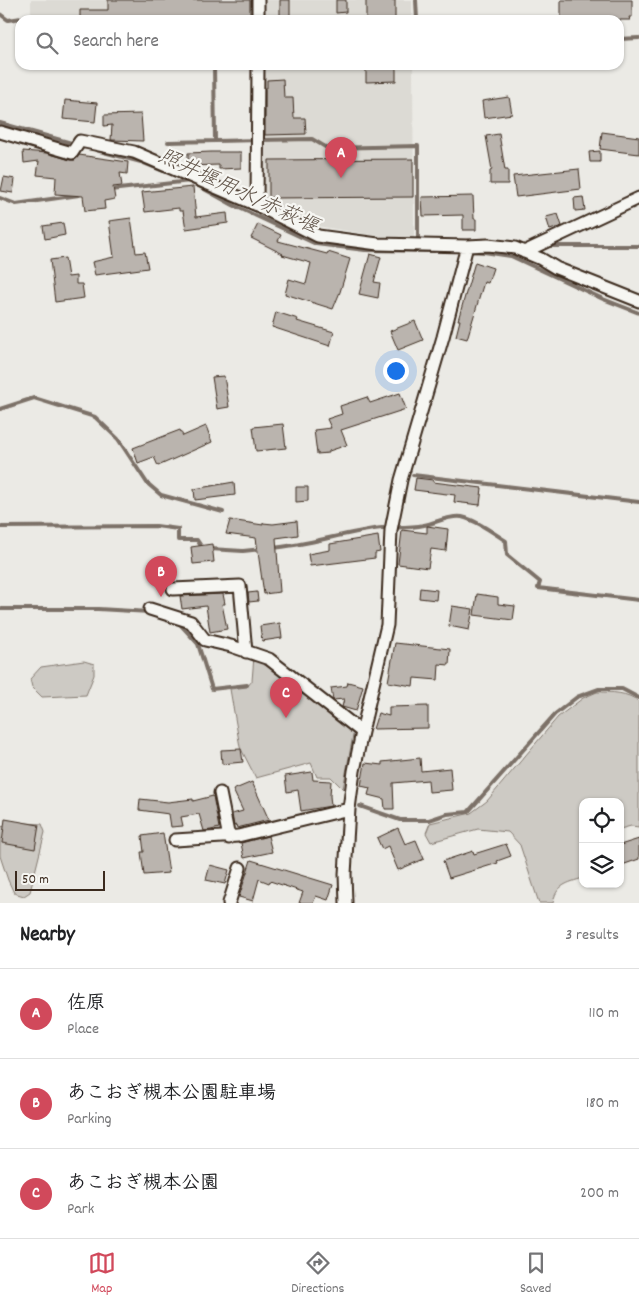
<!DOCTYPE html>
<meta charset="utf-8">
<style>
body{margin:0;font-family:Dekko,"Klee One",sans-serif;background:#f6f6f6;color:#202124}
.controls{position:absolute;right:15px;bottom:15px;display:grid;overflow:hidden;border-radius:10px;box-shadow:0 1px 4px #0004}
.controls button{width:45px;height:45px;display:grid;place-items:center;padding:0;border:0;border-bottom:1px solid #e0e0e0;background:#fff;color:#202124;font:25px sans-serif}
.scale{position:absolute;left:15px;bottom:12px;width:90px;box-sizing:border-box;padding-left:5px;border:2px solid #3b2a1e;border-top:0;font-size:14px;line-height:18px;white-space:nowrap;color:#3b2a1e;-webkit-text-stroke:4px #f6f6f2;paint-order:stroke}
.you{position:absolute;left:395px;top:370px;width:18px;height:18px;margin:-12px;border:4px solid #fff;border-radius:50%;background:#1a73e8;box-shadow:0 0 0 8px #1a73e833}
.badge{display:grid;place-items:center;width:32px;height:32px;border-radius:50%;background:#d1495b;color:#fff;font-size:16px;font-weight:700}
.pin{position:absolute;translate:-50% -41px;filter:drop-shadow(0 1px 2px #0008)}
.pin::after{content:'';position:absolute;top:26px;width:18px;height:15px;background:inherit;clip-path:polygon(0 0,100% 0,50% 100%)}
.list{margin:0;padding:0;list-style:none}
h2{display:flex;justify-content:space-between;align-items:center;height:65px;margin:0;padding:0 20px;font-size:21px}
h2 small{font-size:16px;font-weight:400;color:#757577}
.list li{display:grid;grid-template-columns:32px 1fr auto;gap:15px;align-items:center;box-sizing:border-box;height:90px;padding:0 20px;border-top:1px solid #e0e0e0}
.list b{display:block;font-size:19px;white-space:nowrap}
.list p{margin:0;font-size:16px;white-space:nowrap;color:#757577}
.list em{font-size:16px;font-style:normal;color:#757577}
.icon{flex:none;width:28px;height:28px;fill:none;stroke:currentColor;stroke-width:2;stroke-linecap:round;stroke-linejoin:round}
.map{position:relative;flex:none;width:639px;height:903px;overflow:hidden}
.search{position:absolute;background:#fff;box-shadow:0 1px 4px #0004;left:15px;right:15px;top:15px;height:55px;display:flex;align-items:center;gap:12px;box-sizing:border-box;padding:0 18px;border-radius:15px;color:#757577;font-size:19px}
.sheet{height:335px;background:#fff}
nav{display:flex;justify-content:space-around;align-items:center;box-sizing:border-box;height:70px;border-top:1px solid #e0e0e0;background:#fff;font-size:14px;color:#757577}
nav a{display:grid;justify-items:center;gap:2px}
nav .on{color:#d1495b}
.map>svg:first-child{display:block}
.built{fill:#dcdad4}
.green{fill:#cdcac4;stroke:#847a71}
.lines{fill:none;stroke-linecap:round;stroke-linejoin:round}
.stream{stroke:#7c7167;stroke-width:4}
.building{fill:#bab4ae;stroke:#3b2a1e}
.minor-casing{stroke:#3b2a1e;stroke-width:15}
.minor{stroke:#f6f6f2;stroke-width:11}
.labels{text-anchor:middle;stroke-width:4.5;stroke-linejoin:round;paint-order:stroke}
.water-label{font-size:21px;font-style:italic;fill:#615449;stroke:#f6f6f2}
</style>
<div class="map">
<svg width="639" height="903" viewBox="0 0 639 903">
<rect width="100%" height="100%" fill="#ebeae5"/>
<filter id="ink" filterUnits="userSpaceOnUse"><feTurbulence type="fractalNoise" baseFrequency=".02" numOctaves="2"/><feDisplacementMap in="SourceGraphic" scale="10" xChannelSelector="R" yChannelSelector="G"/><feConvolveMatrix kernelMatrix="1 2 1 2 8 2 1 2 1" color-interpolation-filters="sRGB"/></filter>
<g filter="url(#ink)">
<path class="built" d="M31 0H252L253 20H65L58 17 31 14Z
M263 0H412V20H263Z
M264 65H413L414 238 377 236 317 226 265 201Z"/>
<path class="green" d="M254 656 354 730 343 789 331 777H317L311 763 256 778 240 747 230 689 247 687 252 681Z
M84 661 94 664V675L86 695 42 697 32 687 30 679 41 667Z
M597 692C610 692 629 692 639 702V827L631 826 620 829V802H583V878C567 883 556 885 553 903H539L520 845 508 832 478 829 431 842 426 833 430 823 471 813 487 801 558 717 583 698Z
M24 823 42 824 45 832 30 892 24 896 14 893 8 880 0 856V827Z"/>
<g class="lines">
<path class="stream" d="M416 0 417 20
M0 14 8 20 35 16 55 20
M619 39 639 38
M214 65 215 141
M0 123 75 144
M168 142 312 139 327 148 418 146V242
M96 150 141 162 163 171
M197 185 233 205 316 244 365 250 434 251
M110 190 190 181
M0 198 16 204 79 195
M552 246H639
M468 251 484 252 511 256 603 299 639 313
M0 409 34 398 95 417 118 439 147 483 161 495 223 512
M413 475 639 502
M0 527 156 526 178 529V540H197L203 549
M272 548C309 545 345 532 382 528 396 527 410 528 424 525 436 523 449 515 462 517 478 521 492 532 506 541L507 555 540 582 538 588 639 600
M210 549 243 551 263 549
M0 609H98L150 612
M178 622 198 644 212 689 247 685
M360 806 400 820H429L447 814 468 812 555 714 577 697 599 689H622L639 698"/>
</g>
<path class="building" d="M108 0H250V20H80V10H108Z
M280 0H290V20H280Z
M336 0H346V12L336 13Z
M366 0H395V20H366Z
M561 0H632V17H629L630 20H561Z
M366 65H396V81L366 82Z
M283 79 284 98H293L294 118H305L306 134 265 135V88H267V80Z
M509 97 512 114 484 118 482 101Z
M65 100 97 103 95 122 63 119Z
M141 114 143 141 111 140 112 125 104 126V115Z
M602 132 639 137V154L600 149Z
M499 134 505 170H508V184H490V171L492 170 486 136Z
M23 151 47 153 70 160H75L79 155 128 162 127 174 120 173 122 186 113 187 115 199 104 201 105 209 85 211 83 196 55 194 56 177 37 175 39 161 24 163Z
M600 151V162H590L589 152Z
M211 152H241V168L219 169V165L188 166V153Z
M413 159V197L269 198V160Z
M579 169 581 189 516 197 513 176Z
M4 177 15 179 13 193 1 191Z
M193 187 196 217 227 213 228 223 186 229 183 211H179V208L145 212 142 192Z
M473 196 474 219H476V230H463V215L423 216 422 197Z
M583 197 585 210 575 211 574 198Z
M558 214 562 226 550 230 546 217Z
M131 218 136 253 145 252 148 268 95 275 92 262 114 257 109 221Z
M63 223 65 235 45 239 43 226Z
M258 224 281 235 278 241 327 254 328 252 350 259 340 292 333 309 285 294 289 279 306 284 311 263 282 255 283 254 251 238Z
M370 254 381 257 374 282 380 283 378 298 359 294Z
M65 258 68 277 76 276V284H82L84 298 55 302 50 260Z
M475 262 493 268 488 283 484 282 467 339 456 336 460 320H458Z
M276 312 298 319 297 321 334 332 330 346 272 327Z
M415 321 423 340 398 350 390 331Z
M224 376 229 407 217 409 212 377Z
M400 393 406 409 341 430 347 445 329 451V453L317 454 314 430 331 428 327 419 342 414 340 406 367 397 370 403Z
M283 424 286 448 256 451 253 427Z
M206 426 212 442 158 466 154 457 138 463 133 448 180 430 183 436Z
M416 478 433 480V482L482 488 480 505 454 502 455 495 414 490Z
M234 482 235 495 195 500 194 489Z
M296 487H308V501L296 502Z
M230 520 263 525V523L273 524 297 521 298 535 276 538 280 592 264 594 256 538 226 534Z
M427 526 448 529 446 551 431 549 428 568 398 564 402 530 427 533Z
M378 536 380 552 375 553V558L310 566 308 554 330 550V544Z
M212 544 214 562 193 564 191 547Z
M420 588 437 590 436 600 419 598Z
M257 592 258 601 249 602 248 593Z
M223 594 225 604H222L227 629 210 632 206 606 182 609 180 596Z
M477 594 498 597V604L515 606 513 620 474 615Z
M452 606 473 609 469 630 449 626Z
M280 623 282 638 262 641 260 626Z
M395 643 450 649 449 665 439 664 438 680 414 678 413 686 388 682Z
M348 682 363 686 356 711 342 707 344 699 333 700 331 688 347 686Z
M428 706V728L373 729 378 713 389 716V707Z
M241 749 243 762 222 764 221 750Z
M420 758 421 771 450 768 452 790 429 792 428 780 393 783 394 809H385L384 799 368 795 370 788 361 786 365 763 382 765V762Z
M312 772 313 780 331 781 330 796 331 806 301 811 298 790 287 792 285 776Z
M252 782 269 820 237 828 236 825 234 826 232 814 243 811 233 790Z
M213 796 219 828 211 830 204 831 199 814 181 817 183 826 171 827 169 814 139 810 140 799 168 802 193 799V801Z
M5 819 39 825 35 849 2 843Z
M398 828 405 844 416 840 424 859 398 870 388 846 382 849 377 838Z
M163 833 169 873 144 875 141 852H144L142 836Z
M268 836 272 852 244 858 241 843Z
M639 839V859L622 865 620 859V845Z
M506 844 511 856 497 861 498 863 449 878 443 861 473 851 474 854Z
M251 860 333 885 328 900 316 896 313 903H299L303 892 270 881 269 883 259 879 253 901 239 897Z
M210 865 229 870 225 884 206 880Z"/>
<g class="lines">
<g class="minor-casing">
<path id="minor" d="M258 20V0
M0 132 72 153 80 141 134 152 257 205 318 236 378 244 467 246 488 245 515 248 541 259 556 268 639 301
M257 205 258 65
M524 252 639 198
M173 589 240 586 246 652
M150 609 191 622 205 640 231 646 269 659 362 732
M220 793 229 838
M175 840 238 836 349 809
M229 903 240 868
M346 903 345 874 349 809 354 771 362 732 387 625 391 530 401 480 443 337 467 246"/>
</g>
<use href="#minor" class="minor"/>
</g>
</g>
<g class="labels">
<g class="water-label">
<text transform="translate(239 190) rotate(25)" y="7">照井堰用水/赤萩堰</text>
</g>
</g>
</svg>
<div class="controls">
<button><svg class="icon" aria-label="locate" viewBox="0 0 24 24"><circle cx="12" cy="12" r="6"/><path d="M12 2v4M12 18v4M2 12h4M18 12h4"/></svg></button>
<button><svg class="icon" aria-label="layers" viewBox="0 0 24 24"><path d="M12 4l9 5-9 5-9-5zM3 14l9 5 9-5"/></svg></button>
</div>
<div class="scale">50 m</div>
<div class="you"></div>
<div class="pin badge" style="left:341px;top:178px">A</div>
<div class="pin badge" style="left:161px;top:597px">B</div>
<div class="pin badge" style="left:286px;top:718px">C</div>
<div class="search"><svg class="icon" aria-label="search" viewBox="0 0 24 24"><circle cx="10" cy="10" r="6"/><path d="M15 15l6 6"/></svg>Search here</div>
</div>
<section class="sheet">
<h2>Nearby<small>3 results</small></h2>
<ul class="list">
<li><span class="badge">A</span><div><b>佐原</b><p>Place</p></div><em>110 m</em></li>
<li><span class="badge">B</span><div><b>あこおぎ槻本公園駐車場</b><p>Parking</p></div><em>180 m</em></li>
<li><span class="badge">C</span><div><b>あこおぎ槻本公園</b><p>Park</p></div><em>200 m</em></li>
</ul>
</section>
<nav>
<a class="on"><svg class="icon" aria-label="map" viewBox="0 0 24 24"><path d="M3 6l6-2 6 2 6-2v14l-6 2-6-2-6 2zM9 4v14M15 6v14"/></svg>Map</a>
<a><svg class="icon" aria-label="directions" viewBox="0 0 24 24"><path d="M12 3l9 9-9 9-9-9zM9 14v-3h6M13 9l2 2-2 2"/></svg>Directions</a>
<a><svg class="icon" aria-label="saved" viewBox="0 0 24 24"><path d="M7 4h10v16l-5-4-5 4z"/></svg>Saved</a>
</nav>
